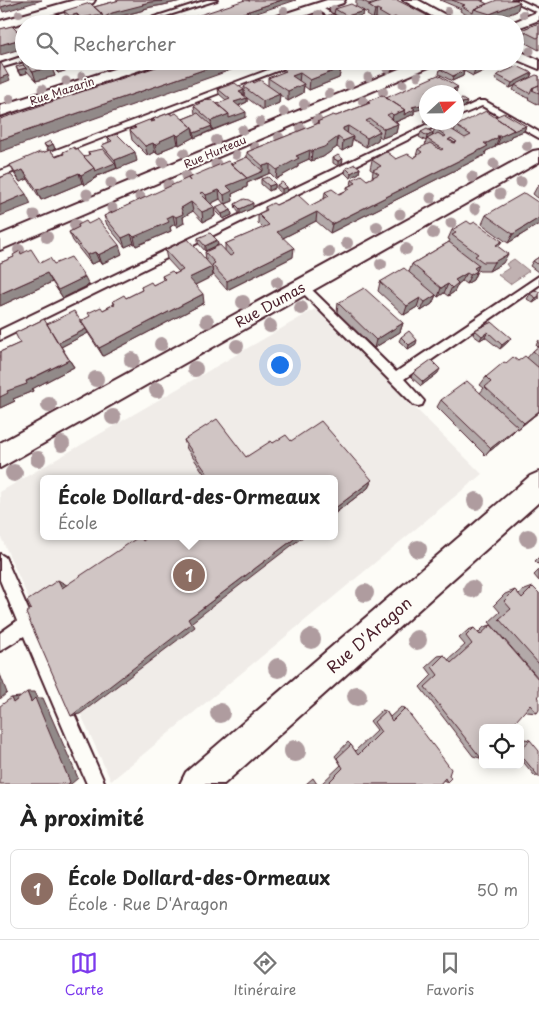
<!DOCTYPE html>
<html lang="fr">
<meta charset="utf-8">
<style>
body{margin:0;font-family:"Playpen Sans",sans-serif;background:#f6f6f6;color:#222}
.controls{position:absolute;right:15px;bottom:15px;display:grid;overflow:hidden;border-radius:8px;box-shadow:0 2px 12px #0003}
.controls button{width:45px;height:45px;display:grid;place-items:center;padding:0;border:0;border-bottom:1px solid #e0e0e0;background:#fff;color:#222;font:25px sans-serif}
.compass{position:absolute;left:419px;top:85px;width:45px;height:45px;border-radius:50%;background:#fff;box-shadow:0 2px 12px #0003;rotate:68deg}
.you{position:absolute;left:279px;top:364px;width:18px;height:18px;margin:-12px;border:4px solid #fff;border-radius:50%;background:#1a73e8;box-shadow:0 0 0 8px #1a73e833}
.badge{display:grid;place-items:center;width:32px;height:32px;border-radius:50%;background:#7c3aed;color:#fff;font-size:16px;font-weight:700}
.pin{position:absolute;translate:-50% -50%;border:2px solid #fff;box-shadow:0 1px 5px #0006}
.popup{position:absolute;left:40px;top:475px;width:298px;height:65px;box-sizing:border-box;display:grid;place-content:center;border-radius:8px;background:#fff;filter:drop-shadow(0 1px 4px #0005);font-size:16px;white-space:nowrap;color:#767676}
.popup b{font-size:19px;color:#222}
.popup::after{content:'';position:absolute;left:50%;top:100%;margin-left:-10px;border:10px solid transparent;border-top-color:#fff}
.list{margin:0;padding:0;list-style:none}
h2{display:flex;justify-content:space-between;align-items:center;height:65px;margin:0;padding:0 20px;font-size:21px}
h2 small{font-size:16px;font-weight:400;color:#767676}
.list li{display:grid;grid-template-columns:32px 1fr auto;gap:15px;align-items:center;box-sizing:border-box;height:80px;margin:0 10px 10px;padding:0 10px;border:1px solid #e0e0e0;border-radius:8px}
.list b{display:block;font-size:19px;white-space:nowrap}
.list p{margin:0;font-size:16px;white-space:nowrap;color:#767676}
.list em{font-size:16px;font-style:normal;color:#767676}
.icon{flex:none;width:28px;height:28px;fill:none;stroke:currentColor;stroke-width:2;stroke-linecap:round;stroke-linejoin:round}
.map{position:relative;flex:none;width:539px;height:784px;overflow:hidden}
.search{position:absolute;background:#fff;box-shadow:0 2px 12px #0003;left:15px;right:15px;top:15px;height:55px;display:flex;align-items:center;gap:12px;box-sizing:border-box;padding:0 18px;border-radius:28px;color:#767676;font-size:19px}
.sheet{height:155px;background:#fff}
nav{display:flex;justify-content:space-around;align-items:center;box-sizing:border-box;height:70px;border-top:1px solid #e0e0e0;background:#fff;font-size:14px;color:#767676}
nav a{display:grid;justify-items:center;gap:2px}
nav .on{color:#7c3aed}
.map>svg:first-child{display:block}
.built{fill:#f0ece8;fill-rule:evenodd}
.water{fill:#c0b1b1;stroke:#91777b}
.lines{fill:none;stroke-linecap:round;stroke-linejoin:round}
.lane-casing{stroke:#4a1f2b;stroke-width:4}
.street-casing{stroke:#4a1f2b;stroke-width:4}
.lane{fill:#fdfcf7;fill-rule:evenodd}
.street{fill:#fdfcf7;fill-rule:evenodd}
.tree{fill:#af9c9f}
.wall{fill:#b3a9a9;stroke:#4a1f2b;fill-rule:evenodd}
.shaded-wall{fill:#928a89;stroke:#4a1f2b}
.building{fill:#d0c5c4;stroke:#4a1f2b;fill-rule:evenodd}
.labels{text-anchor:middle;stroke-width:4;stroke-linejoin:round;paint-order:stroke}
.far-street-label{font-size:11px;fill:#4a1f2b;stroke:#fdfcf7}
.street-label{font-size:14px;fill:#4a1f2b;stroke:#fdfcf7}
.near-street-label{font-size:16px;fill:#4a1f2b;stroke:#fdfcf7}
</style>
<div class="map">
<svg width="539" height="784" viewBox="0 0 539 784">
<rect width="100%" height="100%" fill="#fdfcf7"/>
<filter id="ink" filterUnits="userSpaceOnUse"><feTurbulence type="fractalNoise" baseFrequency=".02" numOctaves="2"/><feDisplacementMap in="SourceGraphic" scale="10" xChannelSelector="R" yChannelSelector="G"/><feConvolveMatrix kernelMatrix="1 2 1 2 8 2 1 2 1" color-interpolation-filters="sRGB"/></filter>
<g filter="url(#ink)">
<path class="built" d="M315 309 482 474 111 781 0 535V492ZM44 479H334V536H44Z"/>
<path class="water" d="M514 259 529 271 510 284 498 275 509 268 506 264Z"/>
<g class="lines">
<g class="lane-casing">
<path id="lane" d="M207 0H217L147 22 142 21Z
M512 0H520L539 9V13Z
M317 5 319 6 349 24H341L315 8 314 7Z
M24 56V61L0 68V64Z
M292 61H303L0 177V171Z
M479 101H485L539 132V138L482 106 456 117V112Z
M432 122H444L0 340V330Z
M539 276V285L404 379 424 401 422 405 418 406 414 405 297 287 302 283 306 284 396 372Z
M0 554 5 557 105 784H87L24 636 0 651V633L17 621 0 580Z"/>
</g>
<g class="street-casing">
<path id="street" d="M75 0H95L93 3 0 29V21Z
M327 0H345L343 3 280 24H261L262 21Z
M403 0H418L462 24H446Z
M539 11V20L515 29V24H509Z
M515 49 539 60V69L515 59Z
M138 61H160L158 64 0 116V106Z
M418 61H438L436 64 0 250V235Z
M539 150V162L0 468V443L533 151Z
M539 472V502L224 784H180L186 772 530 476Z"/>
</g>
<use href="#lane" class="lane"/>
<use href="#street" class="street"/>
</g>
<g class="tree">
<circle cx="334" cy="9" r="4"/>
<circle cx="284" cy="11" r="4"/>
<circle cx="448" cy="11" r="4"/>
<circle cx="19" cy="14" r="4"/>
<circle cx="318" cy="14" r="4"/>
<circle cx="523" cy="14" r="4"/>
<circle cx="530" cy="51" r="4.5"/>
<circle cx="387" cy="69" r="4.5"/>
<circle cx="82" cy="76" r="4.5"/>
<circle cx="418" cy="76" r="4.5"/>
<circle cx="368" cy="77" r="4.5"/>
<circle cx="66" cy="81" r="4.5"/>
<circle cx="403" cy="84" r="4.5"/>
<circle cx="349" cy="85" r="4.5"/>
<circle cx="42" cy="89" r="4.5"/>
<circle cx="383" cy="92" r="5"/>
<circle cx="329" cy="94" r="5"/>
<circle cx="10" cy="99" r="5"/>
<circle cx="363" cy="101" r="5"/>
<circle cx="304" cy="104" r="5"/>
<circle cx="284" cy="112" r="5"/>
<circle cx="317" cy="120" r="5"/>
<circle cx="260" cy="122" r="5"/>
<circle cx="301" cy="128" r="5"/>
<circle cx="242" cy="130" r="5"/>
<circle cx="279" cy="137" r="5"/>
<circle cx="216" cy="140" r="5"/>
<circle cx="527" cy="146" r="5"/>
<circle cx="255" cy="147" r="5"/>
<circle cx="184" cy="153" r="5"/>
<circle cx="236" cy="155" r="5"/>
<circle cx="163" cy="162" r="5.5"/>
<circle cx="216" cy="164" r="5.5"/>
<circle cx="494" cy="164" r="5.5"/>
<circle cx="131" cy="176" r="5.5"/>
<circle cx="186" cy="176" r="5.5"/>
<circle cx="472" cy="177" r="5.5"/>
<circle cx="521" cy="182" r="5.5"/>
<circle cx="111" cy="183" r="5.5"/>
<circle cx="168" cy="185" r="5.5"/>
<circle cx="87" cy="194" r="5.5"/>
<circle cx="500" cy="194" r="5.5"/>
<circle cx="140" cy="197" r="5.5"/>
<circle cx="431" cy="198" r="5.5"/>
<circle cx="112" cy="208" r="5.5"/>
<circle cx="475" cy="209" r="5.5"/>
<circle cx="400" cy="214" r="5.5"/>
<circle cx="34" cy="215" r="5.5"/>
<circle cx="451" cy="223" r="5.5"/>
<circle cx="75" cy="225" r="6"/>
<circle cx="377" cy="227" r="6"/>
<circle cx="433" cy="233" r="6"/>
<circle cx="47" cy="237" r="6"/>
<circle cx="347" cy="243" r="6"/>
<circle cx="406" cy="249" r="6"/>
<circle cx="19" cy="250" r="6"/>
<circle cx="329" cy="252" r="6"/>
<circle cx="381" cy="264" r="6"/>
<circle cx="277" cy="282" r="6"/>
<circle cx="243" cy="302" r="7"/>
<circle cx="301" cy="308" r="7"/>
<circle cx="207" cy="321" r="7"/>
<circle cx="270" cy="326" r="7"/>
<circle cx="161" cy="344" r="7"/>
<circle cx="237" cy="346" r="7"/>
<circle cx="132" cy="360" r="8"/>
<circle cx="195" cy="369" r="8"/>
<circle cx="96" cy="379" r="8"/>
<circle cx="157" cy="390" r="8"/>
<circle cx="49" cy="405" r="8"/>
<circle cx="113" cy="417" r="8"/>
<circle cx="62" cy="444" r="8"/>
<circle cx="38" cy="459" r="8"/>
<circle cx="14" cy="473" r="9"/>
<circle cx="476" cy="501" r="9"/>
<circle cx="528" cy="538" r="9"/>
<circle cx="418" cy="549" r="9"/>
<circle cx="472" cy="589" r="9"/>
<circle cx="365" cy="593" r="9"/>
<circle cx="311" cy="639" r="10"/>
<circle cx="417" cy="640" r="10"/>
<circle cx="278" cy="668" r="10"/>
<circle cx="357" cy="696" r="10"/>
<circle cx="220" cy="713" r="10"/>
<circle cx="295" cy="751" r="11"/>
</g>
<path class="wall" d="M120 0H181V1L163 5 151 7 144 9V10L114 18 104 23 99 24H35L66 18 64 11 94 7Z
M356 0H397L427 20 436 24H382L377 21 378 19 376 18 373 19 367 15 368 13 363 11V15L347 21 334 14 335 9 356 6Z
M440 0H484L482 1 487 4 520 2 517 11 487 23 472 18 460 11 461 9Z
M539 23V50L518 39 521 30Z
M21 58 47 61H78L80 66 58 73 51 66 55 76 36 81 26 70 27 73 20 75 18 72 16 67 24 66Z
M309 61H359L358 64 349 69 343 70 341 69 339 78 309 90 304 86 303 93 288 101 280 95 279 103 263 110 247 98V102L239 106 246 117 194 138V137L179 145 178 144 163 150V152L157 154 155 152 148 156 132 140 130 130 135 129 134 126 153 121V119L172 115 183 119 195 114 194 106 199 104V102L217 104 226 100 219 94 218 89 244 95V96V87L254 83 268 86V78L283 73V69Z
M360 61H381L368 67Z
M459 61H504L473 76 457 67Z
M440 69 464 71 463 76 452 81 439 74Z
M532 73 530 78 539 76V105L528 99 529 98H527L513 90 515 86 510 88 495 79 497 75Z
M458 87 456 92H426L414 111V114L396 122 398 124 396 133 382 138 379 136 378 140 366 147 352 139 351 146 342 151 337 147 323 157 311 161 309 159 298 164V167L276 179 270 173 247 183V187L232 194 233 201 226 204 231 210 232 215 223 219 216 212V207L224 204 220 199 210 204 214 207 215 216 203 222 193 211 183 217 184 223 177 227 175 224 170 227 171 231 136 246 134 243 125 247 107 225 104 216 189 179 188 178 231 164 247 157V152L317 124V122L336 116 367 104V102L386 98Z
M462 99 465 107 461 108 456 106 458 101Z
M426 116V122H432L427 125 423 122 425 117Z
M495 117 526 126 524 131 511 136 510 139 497 145H496L495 147 486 151 485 155 330 233 316 221 283 238 293 257 227 290 213 274 212 267 213 276 195 285 204 303 103 356 88 333 61 347 52 332 74 367 32 389 33 391 13 399 15 401 0 408V352L20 343 47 324H83L103 310 114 304 113 301 126 298 142 290 141 287 153 285 163 280 162 276 175 274 179 272 167 259 165 250 206 260 205 252 225 251V244L263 228 258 223V214L265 211V207L276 205 310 206 324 199 325 192 339 194 347 190V187L351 185 352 180H367L372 178 373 171 370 169 372 160 414 158 416 156 418 149 425 146 426 141 419 137 421 132 433 133 435 128 454 131 456 126ZM451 138 457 142 455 143 449 139Z
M108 137 137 161 97 176V177L84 185 82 183 41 200 28 179 20 182 15 175 10 165 48 151 44 144H53L55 149 51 151 56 157 64 154 63 152 75 149 84 157 89 155 88 152 103 150 102 145 109 142Z
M333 158 342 164 338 166 333 163Z
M346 168H360L359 173 350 178 345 173Z
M261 179 275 184V188L269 191 261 184Z
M539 184V199L533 194 538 185Z
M277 185 287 187V191L282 194 277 190Z
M539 203V224L508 243 482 224 486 215Z
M235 204 253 208 240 214 236 209Z
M78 225 122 254 101 264 99 261 91 264 73 241 69 232 79 228Z
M452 230 499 247 503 263 489 271H479L477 269V271L473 280 466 284 462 281 458 284 454 292 448 296 444 293 438 297 436 295 432 304 421 311 417 307 404 315 378 291 380 282 409 272 412 264 449 242 450 240 448 239Z
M198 238 217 240 218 245 205 251 198 243Z
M21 254 40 263 54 264 89 285 63 298 52 282 0 306V263Z
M539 257V271L538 272 530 266 533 261Z
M539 292V299L533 303 527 299 530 294Z
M338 303 403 323 400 332 374 348 337 312Z
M492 322 508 342 500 349 485 337 480 340 473 335 475 330Z
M401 337 416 344 408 349 399 341Z
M539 340V412L518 429 516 428 511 434 485 455 437 407 441 400 480 393 484 388 480 385 486 377 506 363 518 361 527 358 533 351 538 347 536 345Z
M413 373H438L421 386 411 377Z
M184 440 246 457 273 443 291 441 372 480 368 488 334 514V479H208L187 449Z
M539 557V565L535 561Z
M539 570V581L534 575Z
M533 587 539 593V679L489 622 500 612 494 605 505 594 515 590 519 594 522 591Z
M491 625 538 697 537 713 527 712 526 710 483 728V761L480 758 473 756 420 687 432 675 426 667 438 656 444 655 448 660 465 645 459 638 468 630 474 628 478 633 484 627Z
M401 707 405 708 449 775 447 782 443 780 440 784H321L341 765 335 756 348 742 351 745 355 751 377 730 370 721 382 710 386 711 390 717Z
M525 739 530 740 539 777 534 775 520 758V745Z
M313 778 317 784H306Z"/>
<path class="shaded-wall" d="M24 0H42L3 12 1 7Z
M162 0H181V1L163 5 151 7 144 9V10L114 18 104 23 99 24H83L81 18 102 14 112 13 150 2 162 1Z
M282 0H296L224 24H210Z
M377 1 376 18 373 19 375 10 369 6V4Z
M520 2 517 11 487 23 490 14Z
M364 11 363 15 347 21V16Z
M77 14 80 23 72 24 70 16Z
M428 16 426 24H407Z
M395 17 394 24H390L391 19Z
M24 38V48L0 55V45Z
M63 61H78L80 66 58 73 55 64Z
M83 61H95L85 65Z
M229 61H256L0 152V140Z
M355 61H359L358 64 349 69 343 70V65Z
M370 61H381L368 67 369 62Z
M480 61H504L473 76 477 62Z
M51 66 55 76 36 81 33 72Z
M26 68 27 73 20 75 18 70Z
M341 68 339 78 309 90 310 80Z
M464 71 463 76 452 81 453 76Z
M300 73 299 83 292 76Z
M532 73 530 78 510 88 512 83Z
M8 75 10 80 0 84V78Z
M304 84 303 93 288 101V91Z
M458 87 456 92H452L453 89Z
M244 90V95L239 92Z
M280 94 279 103 263 110V101Z
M247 98V102L235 107 234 102Z
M467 102 465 107 461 108 462 103Z
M426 104V108L414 111V114L391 124 393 115 416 106Z
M246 112V117L212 130 211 121 229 114Z
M398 124 396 133 382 138 384 129Z
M212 126V130L194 138V133Z
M348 126 347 135 342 137 343 128Z
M526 126 524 131 511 136 510 139 497 145 501 136 514 130Z
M192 127 194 137 179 145 178 136Z
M380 131 378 140 366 147 367 138Z
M433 133 432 138 427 139 426 141 427 136Z
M176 134 178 144 163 150V152L157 154 155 145 160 141Z
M338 137 337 147 323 157 311 161 312 151Z
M353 137 351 146 342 151 343 141Z
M499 137 495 147 486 151 485 155 330 233 332 224 486 147 487 143Z
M153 143 155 152 148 156 145 146Z
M53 144 55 149 49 152 47 147Z
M310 150 309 159 298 164V167L276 179 277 170 296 156Z
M135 152 137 161 117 169 115 160Z
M343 159 342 164 338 166V161Z
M115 163 117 168 97 176V177L84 185 81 175 94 168Z
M270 164V173L247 183V187L232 194 233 201 225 204 224 195 227 186 263 171V166Z
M360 168 359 173 350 178 351 173Z
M23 170 28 179 20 182 15 173Z
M79 173 82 183 41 200 37 190Z
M275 184V188L269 191V186Z
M287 187V191L282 194V189Z
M219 190 220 199 208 205 206 195Z
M26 194 31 204 0 216V205Z
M191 202 193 211 183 217 184 223 177 227 176 217 181 208Z
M253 203V208L240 214V209Z
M214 207 215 216 203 222 202 212Z
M231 210 232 215 223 219 222 214Z
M317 212 316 221 277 241V232Z
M173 215 175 224 170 227 171 231 136 246 134 237 167 218Z
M539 218V224L508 243 513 234Z
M131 234 134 243 125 247 122 238Z
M217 240 218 245 205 251V246Z
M502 241 497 250 496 245Z
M119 245 122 254 101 264 98 255Z
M294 248 293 257 227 290V281Z
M95 252 99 261 91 264 87 255Z
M508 254 503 263 489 271 494 262Z
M479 265 473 280 466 284 474 268Z
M212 267 213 276 191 287 189 278Z
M47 273 52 282 0 306V294Z
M467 273 462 281 458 284 454 292 448 296 455 280Z
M85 277 89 285 63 298 58 290Z
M448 284 444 293 438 297 441 288Z
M203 294 204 303 103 356 99 348Z
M436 295 432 304 421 311 425 302Z
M539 296V299L533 303 536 298Z
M420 298 417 307 404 315 407 306Z
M403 323 400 332 374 348 376 340Z
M86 329 88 333 61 347 58 343Z
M488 332 485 337 480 340 482 336Z
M511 338 508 342 500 349 502 345Z
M417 340 416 344 408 349 409 345Z
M69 360 74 367 32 389 33 391 13 399 15 401 0 408V397L7 391Z
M440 369 438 373 421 386 423 382Z
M539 411V412L518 429 524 423Z
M518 427 511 434 485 455 491 448Z
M372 480 368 488 334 514V509Z
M298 536H304L192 622 195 627 80 714 71 716 188 619Z
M58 580 67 585 62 588Z
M0 674 7 693 0 699Z
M27 692H35L38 698H43L78 778 71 784H68Z
M20 697 13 703 11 698Z"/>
<path class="building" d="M0 0H24L1 7 0 6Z
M120 0H162V1L150 2 142 4 143 5 112 13 103 18 102 14 94 7Z
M245 0 250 1 248 0H282L210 24H158L172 19 177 23 181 21 177 19 184 17 188 19Z
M361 0H397L428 16 407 24H402L396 19H398L395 17 391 19 379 12 381 11 377 9 375 10 369 6 380 2 377 1 369 4Z
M452 0H480L487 4 474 9 473 13 462 6 465 5Z
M497 0H516L520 2 490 14 474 9Z
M90 3 102 14 81 18 77 14 70 16 64 11Z
M351 4 364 11 347 16 335 9Z
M332 14 347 23 346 24H302Z
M63 16 72 24 35 23Z
M428 20 436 24H417Z
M444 21 450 24H436Z
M539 23V37L537 38 521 30Z
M12 26 24 38 0 45V29Z
M21 58H24V61H47L51 66 33 72Z
M52 61H63L55 64Z
M174 61H229L0 140V119Z
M309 61H329L341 68 310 80 300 73 292 76 304 84 288 91 268 78 286 71 283 69Z
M337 61H355L350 65H343Z
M0 63H1L8 75 0 78Z
M451 64 464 71 453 76 440 69Z
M23 65 26 68 18 70 16 67Z
M517 66 532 73 512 83 497 75Z
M438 75 458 87 453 89 455 90 452 92H426V104L416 106 412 107 415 109 404 115 405 110 386 98Z
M536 75 539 76V85L532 88 530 93H529L515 85Z
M260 80 280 94 263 101 244 87 252 81 254 83Z
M235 83 244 90 239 92 247 98 234 102 246 112 229 118V114L217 104 230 99 218 89Z
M539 85V93L532 90 534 89 532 88Z
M382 95 405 110 393 115 391 113 387 115 398 124 384 129 370 119 366 121 380 131 367 138 348 126 343 128V130L353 137 343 141 338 137 324 147 312 151 310 150 296 156 299 158 277 170 270 164 263 166 247 152 319 123 317 122 333 115 336 116 370 103 367 102Z
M211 99 229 114 211 121 194 106 200 103 199 102Z
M462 99 467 102 462 103 458 101Z
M486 111 514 130 501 136H497L499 137 487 143H484L488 146 332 224 317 212 277 232 294 248 227 281 212 265 215 263 205 252 220 245 230 256 234 254 225 244 269 225 258 214 267 210 265 207 273 203 276 205 298 195 310 206 329 196 325 192 332 189 339 194 350 189 347 187 356 183 352 180 361 175 367 180 379 174 373 170 381 166 372 160 384 153 387 152 396 159 408 154 414 158 422 152 418 149 430 143 441 150 443 149 427 139 438 133 444 137 446 136 435 128 443 124 465 138 471 135 456 126ZM451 138 457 142 454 143 448 140Z
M169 113 172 115 176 113 192 127 178 136 176 134 160 141 161 142 155 145 153 143 145 146 130 130 136 128 134 126 149 120 151 122 155 121 153 119Z
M198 113 212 126 194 133 192 127 183 119Z
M504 113 526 126 513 131 514 130 495 117Z
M427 129 433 133 427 136 421 132Z
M117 134 135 152 115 160 102 145 112 141 108 137Z
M50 141 53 144 47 147 44 144Z
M74 147 75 149H77L94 168 81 175 79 173 37 190 23 170 15 173 10 165 40 152 42 153 50 150 56 157 64 154 63 152Z
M103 149 115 163 95 171 94 168 84 157 90 154 88 152Z
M338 155 343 159 338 161 333 158Z
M247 157 263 171 247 178 231 164Z
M228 161 247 178 227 186 232 191 224 195 219 190 206 195 203 192 200 193 214 207 202 212 191 202 181 208 183 214 176 217 173 215 167 218 169 222 134 237 131 234 122 238 104 216 188 178 190 181 188 178Z
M355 164 360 168 351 173 346 168Z
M9 174 12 176 26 194 0 205V178Z
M268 177 275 184 269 186 261 179Z
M282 182 287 187 282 189 277 185Z
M524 193 539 203V218L513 234 486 215Z
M244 199 249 200 253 203 240 209 235 204Z
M225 203 231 210 222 214 216 207Z
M98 219 119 245 98 255 95 252 87 255 69 232 79 227 78 225 86 221 88 224Z
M467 221 471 224 475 222 502 241 496 245 508 254 494 262H483L475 256 478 254 452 235 456 233 452 230Z
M210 233 217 240 205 246 198 238Z
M188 239 212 267 189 278 203 294 99 348 81 321 90 316 88 313 101 307 103 310 115 304 113 301 124 295 126 298 142 290 141 287 151 282 153 285 165 279 162 276 172 271 175 274 183 270 165 250Z
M449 242 479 265 474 268 477 271 470 275 467 273 455 280 458 283 452 288 448 284 441 288 412 264Z
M31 249 40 263 50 258 54 264 71 257 85 277 58 290 47 273 0 294V263L14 257 13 255 20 251 21 254Z
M539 257V265L533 261Z
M404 268 436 295 425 302 420 298 407 306 380 282Z
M364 288 403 323 376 340 338 303Z
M536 290 539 292V296L536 298 530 294Z
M74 311 86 329 58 343 47 324Z
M44 319 69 360 26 381 27 384 7 391 8 393 0 397V352L20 343 15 333Z
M492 322 511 338 502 345 488 332 482 336 475 330Z
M409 331 417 340 409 345 401 337Z
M539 346V356L533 351Z
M525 356 539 368V411L524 423 485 387 491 382 486 377 504 362 506 363 513 357 518 361Z
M431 360 440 369 423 382 413 373Z
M467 381 518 427 491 448 441 400Z
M217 419 246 457 271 441 273 443 286 435 291 441 321 421 372 480 334 509V479H211L184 440Z
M140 536 143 541 149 536H298L188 619 191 624 71 716 26 613 31 609 27 601 58 580 62 588Z
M533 587 539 593V664L499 619 511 609 504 601 515 590 522 598Z
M491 625 539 680V696L538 697 539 698V710L537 713 530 705 516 721 522 729 520 731V728H483V756L481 758 425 687 438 675 432 667 444 655 451 663 472 644 466 636 474 628 480 635Z
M27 692 31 702 35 698 70 782 68 784H0V706L11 698 13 703Z
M405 708 451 769 449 775 451 778 447 782 445 778 440 784H327L343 768 337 758 351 745 358 755 381 732 374 722 386 711 392 721Z
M530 740 539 751V777L520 754V751Z"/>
</g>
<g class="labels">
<g class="far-street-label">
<text transform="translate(62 91) rotate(-18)" y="4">Rue Mazarin</text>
<text transform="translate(215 152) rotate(-23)" y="4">Rue Hurteau</text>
</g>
<g class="street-label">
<text transform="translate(270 305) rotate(-29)" y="5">Rue Dumas</text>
</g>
<g class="near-street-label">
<text transform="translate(369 635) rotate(-41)" y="6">Rue D'Aragon</text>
</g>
</g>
</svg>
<div class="controls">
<button><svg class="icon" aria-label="locate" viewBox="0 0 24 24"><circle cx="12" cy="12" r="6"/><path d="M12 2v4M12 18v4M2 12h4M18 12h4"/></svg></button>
</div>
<svg class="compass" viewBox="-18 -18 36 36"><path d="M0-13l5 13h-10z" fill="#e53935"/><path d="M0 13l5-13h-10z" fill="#767676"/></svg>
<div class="you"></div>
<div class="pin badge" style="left:189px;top:575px;background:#8d6e63">1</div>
<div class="popup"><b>École Dollard-des-Ormeaux</b>École</div>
<div class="search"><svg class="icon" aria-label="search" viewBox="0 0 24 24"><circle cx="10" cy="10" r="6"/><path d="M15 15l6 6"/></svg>Rechercher</div>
</div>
<section class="sheet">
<h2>À proximité<small></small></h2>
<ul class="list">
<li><span class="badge" style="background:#8d6e63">1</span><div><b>École Dollard-des-Ormeaux</b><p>École · Rue D'Aragon</p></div><em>50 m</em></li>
</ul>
</section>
<nav>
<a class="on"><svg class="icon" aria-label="map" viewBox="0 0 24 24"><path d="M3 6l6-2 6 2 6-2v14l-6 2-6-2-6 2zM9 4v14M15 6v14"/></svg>Carte</a>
<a><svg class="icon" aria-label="directions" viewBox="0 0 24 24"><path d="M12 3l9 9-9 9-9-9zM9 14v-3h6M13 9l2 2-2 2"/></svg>Itinéraire</a>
<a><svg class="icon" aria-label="saved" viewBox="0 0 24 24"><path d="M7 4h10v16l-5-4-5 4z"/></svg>Favoris</a>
</nav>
